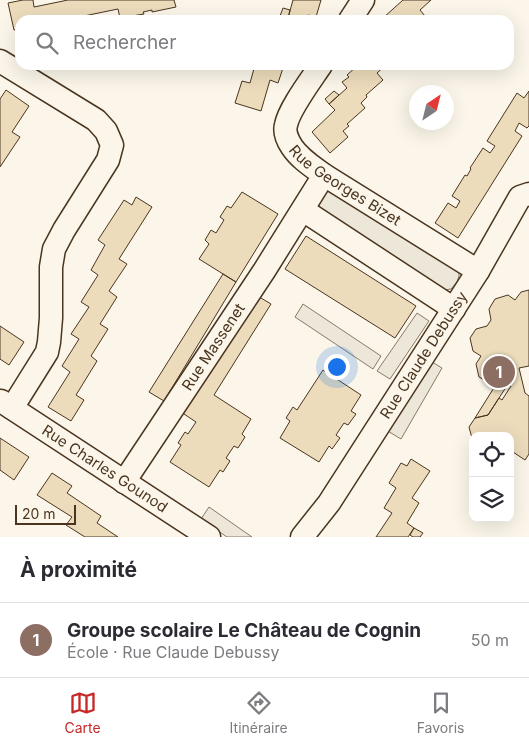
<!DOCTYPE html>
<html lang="fr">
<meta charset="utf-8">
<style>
body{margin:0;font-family:Inter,sans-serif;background:#f2f2f3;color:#2b2b33}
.controls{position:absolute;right:15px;bottom:15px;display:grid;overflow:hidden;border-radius:10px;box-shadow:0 5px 20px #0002}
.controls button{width:45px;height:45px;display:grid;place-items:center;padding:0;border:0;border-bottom:1px solid #e1e1e2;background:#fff;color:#2b2b33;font:25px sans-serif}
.compass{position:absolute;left:409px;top:85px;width:45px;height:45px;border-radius:50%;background:#fff;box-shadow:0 5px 20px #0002;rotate:35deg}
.scale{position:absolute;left:15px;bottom:12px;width:61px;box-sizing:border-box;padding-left:5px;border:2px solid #4a3520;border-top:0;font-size:14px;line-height:18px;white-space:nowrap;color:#4a3520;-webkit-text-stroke:4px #fbf6e9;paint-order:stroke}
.you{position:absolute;left:336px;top:366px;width:18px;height:18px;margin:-12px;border:4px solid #fff;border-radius:50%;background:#1a73e8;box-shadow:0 0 0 8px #1a73e833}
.badge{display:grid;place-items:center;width:32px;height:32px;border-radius:50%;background:#c62828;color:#fff;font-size:16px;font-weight:700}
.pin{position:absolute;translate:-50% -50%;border:2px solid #fff;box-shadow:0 1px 5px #0006}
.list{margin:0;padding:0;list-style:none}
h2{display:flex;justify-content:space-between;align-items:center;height:65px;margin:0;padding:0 20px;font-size:21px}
h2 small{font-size:16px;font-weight:400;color:#7c7c81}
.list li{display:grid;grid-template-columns:32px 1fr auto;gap:15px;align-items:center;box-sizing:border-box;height:75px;padding:0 20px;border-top:1px solid #e1e1e2}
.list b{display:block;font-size:19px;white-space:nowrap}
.list p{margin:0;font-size:16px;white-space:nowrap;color:#7c7c81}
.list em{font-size:16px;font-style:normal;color:#7c7c81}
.icon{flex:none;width:28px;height:28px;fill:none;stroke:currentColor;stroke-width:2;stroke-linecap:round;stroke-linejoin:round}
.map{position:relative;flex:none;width:529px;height:537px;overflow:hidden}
.search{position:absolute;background:#fff;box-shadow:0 5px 20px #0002;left:15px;right:15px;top:15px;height:55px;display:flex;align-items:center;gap:12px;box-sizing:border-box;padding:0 18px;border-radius:15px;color:#7c7c81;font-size:19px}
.sheet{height:140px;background:#fff}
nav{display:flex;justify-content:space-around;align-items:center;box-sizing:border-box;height:70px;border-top:1px solid #e1e1e2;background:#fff;font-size:14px;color:#7c7c81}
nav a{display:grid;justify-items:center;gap:2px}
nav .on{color:#c62828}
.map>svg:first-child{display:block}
.parking{fill:#ede7d9;stroke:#887966}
.building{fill:#ecdcbc;stroke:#4a3520}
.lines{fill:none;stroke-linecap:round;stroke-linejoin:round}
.minor-casing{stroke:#4a3520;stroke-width:25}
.minor{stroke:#fbf6e9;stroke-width:22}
.labels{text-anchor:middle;stroke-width:4;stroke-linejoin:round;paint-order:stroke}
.street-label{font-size:15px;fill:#4a3520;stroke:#fbf6e9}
</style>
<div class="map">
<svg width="529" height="537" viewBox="0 0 529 537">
<rect width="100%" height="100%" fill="#fbf6e9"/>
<path class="parking" d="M329 189 459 269V276L457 282 451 289 444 290 319 210V204L322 195Z
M303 304 381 356 373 369 295 317Z
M417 313 429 321 390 379 377 371Z
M427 359 442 368 401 439 386 430Z
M209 507 252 537H227L201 519Z"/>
<path class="building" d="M23 0H33L34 7 68 0H174L176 7 152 12V10L143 12 144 14 120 18 118 9 79 17V20H20V29L14 30 8 3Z
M293 0H321L316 17 308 15 307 20H277L278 16 288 18Z
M403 0H431L420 10 425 16 422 20H385L383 18Z
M283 8 290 10 288 18 280 16Z
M255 65H284L278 83 270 80 261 111 235 103 242 81 250 83Z
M358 65H386L377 73 383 80 366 95 367 97 361 103 365 108 347 124 349 126 343 131 348 137 330 153 312 132 335 110 329 104 347 88 342 82 349 77 347 75Z
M6 90 29 106 12 132 20 137 0 167V99Z
M334 91 339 95 329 104 325 99Z
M529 91V126L527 128 519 123 515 131 522 136 458 238 435 223 448 203 456 208 460 201 452 196 465 175 467 176 471 169 470 168 483 148 490 153 495 146 487 141 517 93 524 98Z
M242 192 278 214 236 282 199 259 209 244 205 240 211 230 216 233 224 220 220 217 227 206 231 208Z
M136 197 152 207 119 259 127 264 109 291 117 297 100 324 108 329 91 356 97 361 76 395 84 400 71 421 48 407 70 372 62 366 79 339 71 334 89 307 81 302 98 275 91 270 105 245 98 240 124 200 132 205Z
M306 236 416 306 395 338 285 269Z
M223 274 236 282 164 401 149 392Z
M529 290V366L519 368 525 393 529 396V454L525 460 510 450V436H473L472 438 469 427 475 418 488 415 499 398 502 400 511 386 501 379 488 382 479 377 476 364 481 356 473 351 470 338 476 329 487 326 491 320 489 309 495 299 508 295 515 300 521 292Z
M256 295 271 304 214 395 251 419 242 434 245 437 238 448 234 446 226 458 230 461 223 472 220 470 209 487 170 462 181 445 178 443 185 432 188 434 196 422 181 412Z
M0 326 24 342 9 365 0 359Z
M323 370 361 395 351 411 356 414 348 425 344 423 336 435 340 438 332 449 329 446 319 462 280 438 290 421 286 418 293 407 297 410Z
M501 379 508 384 499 398 488 415 475 418 495 386 488 382Z
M0 438 29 457 14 480 0 470Z
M411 459 430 471 412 498 419 503 407 523 414 528 408 537H376L392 513 384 508 396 488 389 483 401 463 407 466Z
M52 473 72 486 67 493 101 516 97 523 118 537H85L66 525 72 517 37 495Z
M414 528 423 533 420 537H413L410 535Z"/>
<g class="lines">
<g class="minor-casing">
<g id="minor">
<path d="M350 20 363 0"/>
<path d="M0 61 96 120 106 131 112 145 108 160 64 230 54 249 51 267V318L49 342 47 352 12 408"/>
<path id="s1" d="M321 65C311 80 289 109 286 125 284 132 288 141 292 147 300 159 313 167 324 175L478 271"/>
<path d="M303 210 454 309"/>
<path id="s2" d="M1 401 209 537"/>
<path id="s3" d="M124 482 264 271 324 175"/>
<path id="s4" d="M302 537 329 503 478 271 520 197 529 194"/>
</g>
</g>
<use href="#minor" class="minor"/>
</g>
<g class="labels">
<g class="street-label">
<text dy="5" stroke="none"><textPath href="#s1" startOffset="159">Rue Georges Bizet</textPath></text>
<text dy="5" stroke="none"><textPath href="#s3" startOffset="162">Rue Massenet</textPath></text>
<text dy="5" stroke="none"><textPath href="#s4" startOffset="219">Rue Claude Debussy</textPath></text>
<text dy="5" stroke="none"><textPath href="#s2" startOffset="124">Rue Charles Gounod</textPath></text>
</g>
</g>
</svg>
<div class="controls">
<button><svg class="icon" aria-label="locate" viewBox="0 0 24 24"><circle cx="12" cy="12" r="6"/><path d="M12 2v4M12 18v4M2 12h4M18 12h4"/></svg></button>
<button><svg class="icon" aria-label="layers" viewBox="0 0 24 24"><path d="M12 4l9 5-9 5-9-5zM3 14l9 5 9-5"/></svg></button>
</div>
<svg class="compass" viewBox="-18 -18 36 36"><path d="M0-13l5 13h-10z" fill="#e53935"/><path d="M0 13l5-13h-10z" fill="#7c7c81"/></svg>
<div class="scale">20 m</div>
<div class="you"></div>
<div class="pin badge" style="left:499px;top:372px;background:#8d6e63">1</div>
<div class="search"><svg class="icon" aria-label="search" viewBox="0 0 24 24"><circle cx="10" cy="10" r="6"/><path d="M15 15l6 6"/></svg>Rechercher</div>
</div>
<section class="sheet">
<h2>À proximité<small></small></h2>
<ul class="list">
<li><span class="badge" style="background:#8d6e63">1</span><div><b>Groupe scolaire Le Château de Cognin</b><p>École · Rue Claude Debussy</p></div><em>50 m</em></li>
</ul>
</section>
<nav>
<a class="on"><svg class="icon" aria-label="map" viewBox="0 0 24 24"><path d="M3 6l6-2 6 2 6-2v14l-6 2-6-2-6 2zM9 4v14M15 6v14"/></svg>Carte</a>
<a><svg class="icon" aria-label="directions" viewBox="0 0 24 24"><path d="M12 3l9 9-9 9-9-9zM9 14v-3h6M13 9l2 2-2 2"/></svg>Itinéraire</a>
<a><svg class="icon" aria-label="saved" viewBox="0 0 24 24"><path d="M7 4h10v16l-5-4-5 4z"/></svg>Favoris</a>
</nav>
